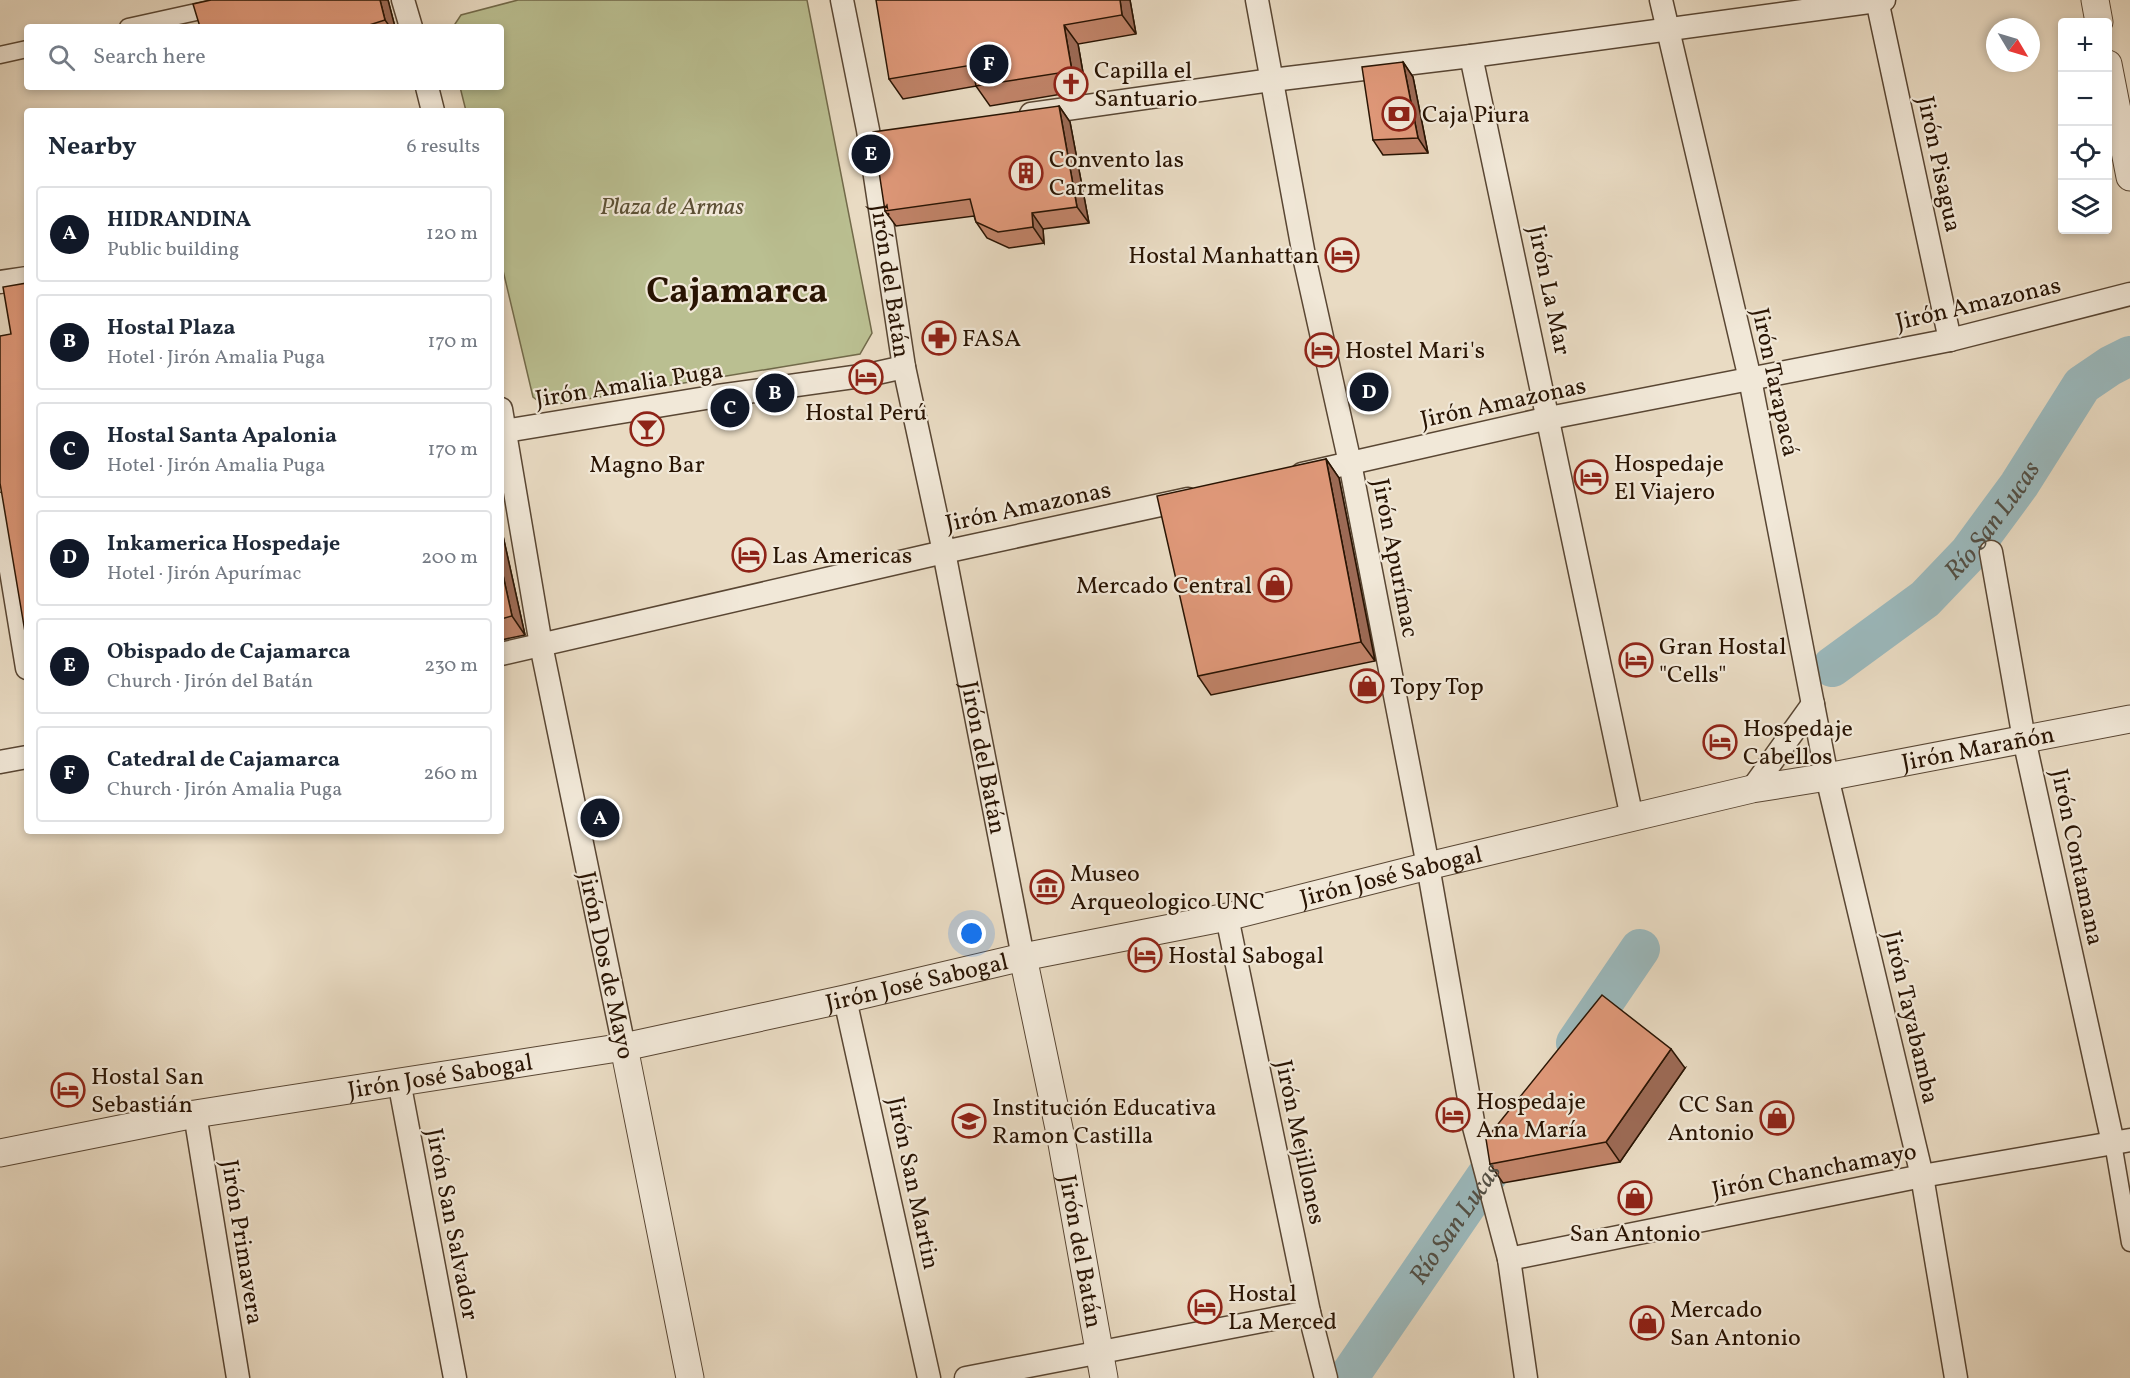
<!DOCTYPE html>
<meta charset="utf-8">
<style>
body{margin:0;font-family:Vollkorn,serif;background:#f6f6f7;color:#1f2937}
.controls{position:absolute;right:18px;top:18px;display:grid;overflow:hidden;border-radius:6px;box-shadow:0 3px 9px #0003}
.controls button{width:54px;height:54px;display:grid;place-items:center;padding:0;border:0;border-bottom:2px solid #e0e1e3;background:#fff;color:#1f2937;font:30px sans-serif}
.compass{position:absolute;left:1986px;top:18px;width:54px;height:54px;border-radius:50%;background:#fff;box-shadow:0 3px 9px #0003;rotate:128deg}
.you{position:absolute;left:972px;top:934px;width:21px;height:21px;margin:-15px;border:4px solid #fff;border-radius:50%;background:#1a73e8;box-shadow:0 0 0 9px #1a73e833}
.badge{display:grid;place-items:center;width:39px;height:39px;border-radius:50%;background:#111827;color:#fff;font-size:20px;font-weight:700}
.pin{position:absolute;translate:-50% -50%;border:3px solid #fff;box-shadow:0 2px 6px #0006}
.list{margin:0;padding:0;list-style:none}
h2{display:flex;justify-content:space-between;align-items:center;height:78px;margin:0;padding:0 24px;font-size:26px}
h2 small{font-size:20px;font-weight:400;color:#747a83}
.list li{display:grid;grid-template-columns:39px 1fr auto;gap:18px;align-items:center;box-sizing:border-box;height:96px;margin:0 12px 12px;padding:0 12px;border:2px solid #e0e1e3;border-radius:6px}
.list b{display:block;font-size:22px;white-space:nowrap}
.list p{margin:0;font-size:20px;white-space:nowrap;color:#747a83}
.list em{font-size:20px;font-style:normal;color:#747a83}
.icon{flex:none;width:33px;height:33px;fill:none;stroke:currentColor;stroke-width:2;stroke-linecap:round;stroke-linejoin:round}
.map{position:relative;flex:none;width:2130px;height:1378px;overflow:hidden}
.search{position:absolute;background:#fff;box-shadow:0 3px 9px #0003;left:24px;top:24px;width:480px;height:66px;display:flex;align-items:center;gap:15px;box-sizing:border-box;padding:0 21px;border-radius:6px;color:#747a83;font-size:22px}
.panel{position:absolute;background:#fff;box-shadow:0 3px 9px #0003;left:24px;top:108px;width:480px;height:726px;border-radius:6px}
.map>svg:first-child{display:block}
.green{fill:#babf91;stroke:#726a4a;stroke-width:1.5}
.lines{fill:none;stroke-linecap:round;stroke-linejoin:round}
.river{stroke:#9bb9bd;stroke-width:40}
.pedestrian-casing{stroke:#594633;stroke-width:19}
.minor-casing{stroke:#594633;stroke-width:25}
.tertiary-casing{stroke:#594633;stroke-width:29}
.pedestrian{stroke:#f1e8d8;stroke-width:16}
.minor{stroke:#f1e8d8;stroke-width:22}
.tertiary{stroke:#f1e8d8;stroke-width:27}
.wall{fill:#c08368;stroke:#291403;stroke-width:1.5}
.shaded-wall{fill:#9c6a55;stroke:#291403;stroke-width:1.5}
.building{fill:#df9879;stroke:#291403;stroke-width:1.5}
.labels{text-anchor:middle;stroke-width:4.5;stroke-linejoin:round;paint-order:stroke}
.poi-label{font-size:24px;fill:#291403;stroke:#f1e8d8;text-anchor:start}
.street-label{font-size:24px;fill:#291403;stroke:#f1e8d8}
.park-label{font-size:24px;font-style:italic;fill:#5c5035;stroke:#f1e8d8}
.water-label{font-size:26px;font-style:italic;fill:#514e44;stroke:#f1e8d8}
.town-label{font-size:36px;font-weight:bold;fill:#291403;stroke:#f1e8d8}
</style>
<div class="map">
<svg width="2130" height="1378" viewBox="0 0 2130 1378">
<rect width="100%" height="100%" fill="#e9dbc3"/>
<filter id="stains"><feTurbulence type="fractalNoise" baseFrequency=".00333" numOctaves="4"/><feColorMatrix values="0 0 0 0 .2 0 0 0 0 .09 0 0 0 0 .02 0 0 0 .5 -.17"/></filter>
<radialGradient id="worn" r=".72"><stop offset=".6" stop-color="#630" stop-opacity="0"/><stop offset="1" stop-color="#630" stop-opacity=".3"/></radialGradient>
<path class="green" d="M518 0H807L872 333 860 354 545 406 533 397 501 262V111H466L460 87H501V27H453L461 15Z"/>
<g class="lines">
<g class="river">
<path id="s1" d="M1832 667 1925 599 1969 553 2019 485 2082 385 2110 366 2130 356"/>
<path d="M1576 1043 1640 949"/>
<path id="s2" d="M1348 1378 1509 1143"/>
</g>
<g class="pedestrian-casing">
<path id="pedestrian" d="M128 27 251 0
M0 55 27 49
M2113 1143 2130 1243"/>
</g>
<g class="minor-casing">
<g id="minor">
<path d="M403 0 411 27"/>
<path id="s3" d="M842 0 868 130 904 367 944 552 1023 957"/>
<path d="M1257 0 1305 261 1350 463 1428 866 1474 1127 1509 1259 1526 1378"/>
<path d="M1661 0 1750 379 1827 777 1922 1176 1956 1378"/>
<path d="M1877 0 1950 340"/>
<path d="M1471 56 1632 818"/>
<path d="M427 87 433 111"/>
<path d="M1031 114 1272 80 1471 56 1884 0"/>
<path d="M0 282 27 278"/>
<path d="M501 409 541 645 624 1047"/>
<path d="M505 431 718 396 868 375 904 367"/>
<path d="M1302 474 1549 418 1950 340 2130 294"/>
<path d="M0 504 27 668"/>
<path d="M1991 552 2024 739 2113 1143"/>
<path d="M501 654 944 552 1188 499"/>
<path d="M0 762 27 757"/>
<path d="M1752 789 1813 704"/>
<path d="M1227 917 1309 1312 1326 1378"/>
<path d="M845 999 929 1378"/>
<path d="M399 1081 455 1378"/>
<path d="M195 1114 238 1378"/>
<path d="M1509 1259 1922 1176 2130 1140"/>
<path d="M966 1378 1309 1312"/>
</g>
</g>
<g class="tertiary-casing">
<g id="tertiary">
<path d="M2095 0 2099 22"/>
<path d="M2108 64 2130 177"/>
<path id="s4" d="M1023 957 1061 1138 1104 1378"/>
<path d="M624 1047 690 1378"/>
<path id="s5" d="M0 1153 195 1114 624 1047 845 999 1023 957 1227 917 1428 866 1752 789 1827 777 2130 719"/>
</g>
</g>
<use href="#pedestrian" class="pedestrian"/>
<use href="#minor" class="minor"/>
<use href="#tertiary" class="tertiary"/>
</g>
<path class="wall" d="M211 0H388L395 27H200Z
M1130 0 1136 34 1078 44 1086 90 990 106 976 86 903 99 889 79Z
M1403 62 1413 77 1428 153 1383 155 1373 140Z
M1059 106 1070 122 1089 223 1043 229 1044 243 1009 248 987 238 976 222 974 216 896 226 885 211Z
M1326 459 1339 478 1375 661 1211 695 1198 676Z
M501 527 525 635 501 640Z
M1685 1068 1620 1162 1503 1183 1490 1164Z"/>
<path class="shaded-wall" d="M380 0H388L395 27H390L385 20Z
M1120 0H1130L1136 34 1122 15Z
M1064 25 1078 44 1086 90 1072 71Z
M1403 62 1413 77 1428 153 1418 138Z
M1059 106 1070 122 1089 223 1077 207Z
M1032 213 1043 229 1044 243 1033 227Z
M1326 459 1339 478 1375 661 1361 642Z
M501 527 525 635 512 616 501 566Z
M1671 1049 1685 1068 1620 1162 1606 1142Z"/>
<path class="building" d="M211 0H380L385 20 363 27H200L193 4Z
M876 0H1120L1122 15 1064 25 1072 71 976 86 972 65 889 79Z
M1403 62 1418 138 1373 140 1362 67Z
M1059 106 1077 207 1032 213 1033 227 998 232 976 222 970 199 885 211 873 132Z
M27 283V644L0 483V336L11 334 3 287Z
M1326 459 1361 642 1198 676 1157 496Z
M501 566 512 616 501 619Z
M1602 995 1671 1049 1606 1142 1490 1164 1486 1139Z"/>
<defs>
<g id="church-ring" transform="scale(1.725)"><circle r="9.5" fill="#f1e8d8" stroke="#8f2418" stroke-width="1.5"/><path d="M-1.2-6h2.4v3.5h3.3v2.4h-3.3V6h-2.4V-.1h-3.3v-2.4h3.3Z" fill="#8f2418"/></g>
<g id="bank-ring" transform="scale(1.725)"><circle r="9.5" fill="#f1e8d8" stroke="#8f2418" stroke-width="1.5"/><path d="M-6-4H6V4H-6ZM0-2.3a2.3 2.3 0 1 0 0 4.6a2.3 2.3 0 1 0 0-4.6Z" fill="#8f2418"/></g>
<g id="building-ring" transform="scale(1.725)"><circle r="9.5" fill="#f1e8d8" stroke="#8f2418" stroke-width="1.5"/><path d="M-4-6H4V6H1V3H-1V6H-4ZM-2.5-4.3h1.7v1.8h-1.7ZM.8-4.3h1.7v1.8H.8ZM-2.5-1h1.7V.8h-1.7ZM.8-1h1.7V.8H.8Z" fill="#8f2418"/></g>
<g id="hotel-ring" transform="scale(1.725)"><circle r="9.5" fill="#f1e8d8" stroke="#8f2418" stroke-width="1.5"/><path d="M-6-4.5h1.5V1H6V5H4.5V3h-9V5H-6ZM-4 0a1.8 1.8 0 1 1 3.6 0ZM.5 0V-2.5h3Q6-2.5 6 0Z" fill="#8f2418"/></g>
<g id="pharmacy-ring" transform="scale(1.725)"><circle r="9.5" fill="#f1e8d8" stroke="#8f2418" stroke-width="1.5"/><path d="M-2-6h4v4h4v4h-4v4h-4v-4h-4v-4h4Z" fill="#8f2418"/></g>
<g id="bar-ring" transform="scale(1.725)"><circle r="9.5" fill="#f1e8d8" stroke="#8f2418" stroke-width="1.5"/><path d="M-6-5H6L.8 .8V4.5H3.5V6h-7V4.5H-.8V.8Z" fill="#8f2418"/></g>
<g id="shop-ring" transform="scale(1.725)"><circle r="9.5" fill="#f1e8d8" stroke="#8f2418" stroke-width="1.5"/><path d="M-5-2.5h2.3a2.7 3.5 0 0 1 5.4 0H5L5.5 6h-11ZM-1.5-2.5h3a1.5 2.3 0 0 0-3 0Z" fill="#8f2418"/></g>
<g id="museum-ring" transform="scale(1.725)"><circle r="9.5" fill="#f1e8d8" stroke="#8f2418" stroke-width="1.5"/><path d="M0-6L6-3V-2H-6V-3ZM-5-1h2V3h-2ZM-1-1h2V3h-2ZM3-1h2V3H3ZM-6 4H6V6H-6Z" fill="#8f2418"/></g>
<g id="school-ring" transform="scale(1.725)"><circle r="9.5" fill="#f1e8d8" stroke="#8f2418" stroke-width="1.5"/><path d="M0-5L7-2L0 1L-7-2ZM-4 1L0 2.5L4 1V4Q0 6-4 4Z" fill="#8f2418"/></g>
</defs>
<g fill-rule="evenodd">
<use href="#church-ring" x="1071" y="84"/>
<use href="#bank-ring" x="1399" y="114"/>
<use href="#building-ring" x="1026" y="173"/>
<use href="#hotel-ring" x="1342" y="255"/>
<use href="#pharmacy-ring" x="939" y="338"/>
<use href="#hotel-ring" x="1322" y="350"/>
<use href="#hotel-ring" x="866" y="377"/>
<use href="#bar-ring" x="647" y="429"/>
<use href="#hotel-ring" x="1591" y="477"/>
<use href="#hotel-ring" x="749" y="555"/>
<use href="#shop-ring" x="1275" y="585"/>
<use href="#hotel-ring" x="1636" y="660"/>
<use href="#shop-ring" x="1367" y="686"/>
<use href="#hotel-ring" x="1720" y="742"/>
<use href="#museum-ring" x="1047" y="887"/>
<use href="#hotel-ring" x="1145" y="955"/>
<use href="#hotel-ring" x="68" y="1090"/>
<use href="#hotel-ring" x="1453" y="1115"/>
<use href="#shop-ring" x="1777" y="1118"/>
<use href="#school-ring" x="969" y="1121"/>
<use href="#shop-ring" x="1635" y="1198"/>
<use href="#hotel-ring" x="1205" y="1307"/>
<use href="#shop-ring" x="1647" y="1323"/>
</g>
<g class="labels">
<g class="poi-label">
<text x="1094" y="78">Capilla el<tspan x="1094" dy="28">Santuario</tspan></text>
<text x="1422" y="122">Caja Piura</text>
<text x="1049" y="167">Convento las<tspan x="1049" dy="28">Carmelitas</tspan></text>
<text x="1319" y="263" text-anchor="end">Hostal Manhattan</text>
<text x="962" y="346">FASA</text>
<text x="1345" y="358">Hostel Mari's</text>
<text x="866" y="420" text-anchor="middle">Hostal Perú</text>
<text x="1614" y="471">Hospedaje<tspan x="1614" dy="28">El Viajero</tspan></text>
<text x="647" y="472" text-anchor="middle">Magno Bar</text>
<text x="772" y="563">Las Americas</text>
<text x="1252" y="593" text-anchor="end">Mercado Central</text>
<text x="1659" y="654">Gran Hostal<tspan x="1659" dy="28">"Cells"</tspan></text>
<text x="1390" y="694">Topy Top</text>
<text x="1743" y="736">Hospedaje<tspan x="1743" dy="28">Cabellos</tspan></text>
<text x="1070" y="881">Museo<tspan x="1070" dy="28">Arqueologico UNC</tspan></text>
<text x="1168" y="963">Hostal Sabogal</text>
<text x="91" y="1084">Hostal San<tspan x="91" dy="28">Sebastián</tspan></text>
<text x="1476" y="1109">Hospedaje<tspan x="1476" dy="28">Ana María</tspan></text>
<text x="1754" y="1112" text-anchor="end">CC San<tspan x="1754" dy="28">Antonio</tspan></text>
<text x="992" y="1115">Institución Educativa<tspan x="992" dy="28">Ramon Castilla</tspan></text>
<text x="1635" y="1241" text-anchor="middle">San Antonio</text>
<text x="1228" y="1301">Hostal<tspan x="1228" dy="28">La Merced</tspan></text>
<text x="1670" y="1317">Mercado<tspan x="1670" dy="28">San Antonio</tspan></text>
</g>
<g class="street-label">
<text transform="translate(1940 164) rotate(78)" y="8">Jirón Pisagua</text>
<text dy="8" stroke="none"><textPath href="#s3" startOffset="285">Jirón del Batán</textPath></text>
<text transform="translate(1550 290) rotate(78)" y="8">Jirón La Mar</text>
<text transform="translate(1978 303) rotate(-13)" y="8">Jirón Amazonas</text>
<text transform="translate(1776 382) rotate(78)" y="8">Jirón Tarapacá</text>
<text transform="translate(629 384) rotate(-9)" y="8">Jirón Amalia Puga</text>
<text transform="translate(1503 402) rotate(-12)" y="8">Jirón Amazonas</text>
<text transform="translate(1028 506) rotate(-12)" y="8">Jirón Amazonas</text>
<text transform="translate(1396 558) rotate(79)" y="8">Jirón Apurímac</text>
<text dy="8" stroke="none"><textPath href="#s5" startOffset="2020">Jirón Marañón</textPath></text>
<text dy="8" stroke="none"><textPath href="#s3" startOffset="771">Jirón del Batán</textPath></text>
<text transform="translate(2078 857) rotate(78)" y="8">Jirón Contamana</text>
<text dy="8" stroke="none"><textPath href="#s5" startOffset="1419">Jirón José Sabogal</textPath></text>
<text transform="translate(607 965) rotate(78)" y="8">Jirón Dos de Mayo</text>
<text dy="8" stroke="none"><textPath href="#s5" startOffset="933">Jirón José Sabogal</textPath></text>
<text transform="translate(1912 1017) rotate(77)" y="8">Jirón Tayabamba</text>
<text dy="8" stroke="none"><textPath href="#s5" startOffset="447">Jirón José Sabogal</textPath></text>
<text transform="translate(1301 1142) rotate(78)" y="8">Jirón Mejillones</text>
<text transform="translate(1814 1170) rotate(-11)" y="8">Jirón Chanchamayo</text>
<text transform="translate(914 1183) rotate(78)" y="8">Jirón San Martin</text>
<text transform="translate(453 1224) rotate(79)" y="8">Jirón San Salvador</text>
<text transform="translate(243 1242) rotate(81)" y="8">Jirón Primavera</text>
<text dy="8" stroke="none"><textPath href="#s4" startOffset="300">Jirón del Batán</textPath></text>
</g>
<g class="park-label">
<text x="672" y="214">Plaza de Armas</text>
</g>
<g class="water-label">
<text dy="9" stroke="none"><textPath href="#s1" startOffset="219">Río San Lucas</textPath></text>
<text dy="9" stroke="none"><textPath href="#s2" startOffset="188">Río San Lucas</textPath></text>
</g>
<g class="town-label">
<text x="737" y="302">Cajamarca</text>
</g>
</g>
<rect width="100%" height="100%" filter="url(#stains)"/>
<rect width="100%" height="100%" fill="url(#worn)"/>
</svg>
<div class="controls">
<button>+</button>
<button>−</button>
<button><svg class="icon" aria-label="locate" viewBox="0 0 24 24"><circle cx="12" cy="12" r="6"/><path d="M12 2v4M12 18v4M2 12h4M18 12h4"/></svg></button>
<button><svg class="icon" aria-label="layers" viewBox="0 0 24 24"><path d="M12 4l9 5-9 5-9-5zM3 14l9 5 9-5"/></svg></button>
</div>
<svg class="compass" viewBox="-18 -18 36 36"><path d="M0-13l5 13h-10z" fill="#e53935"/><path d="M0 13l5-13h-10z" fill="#747a83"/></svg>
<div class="you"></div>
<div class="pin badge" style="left:600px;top:818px">A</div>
<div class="pin badge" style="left:775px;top:393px">B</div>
<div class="pin badge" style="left:730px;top:408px">C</div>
<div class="pin badge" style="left:1369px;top:392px">D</div>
<div class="pin badge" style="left:871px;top:154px">E</div>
<div class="pin badge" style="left:989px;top:64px">F</div>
<div class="search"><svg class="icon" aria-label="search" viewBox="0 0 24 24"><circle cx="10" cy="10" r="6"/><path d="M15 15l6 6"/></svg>Search here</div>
<section class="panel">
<h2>Nearby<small>6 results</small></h2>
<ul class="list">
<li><span class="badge">A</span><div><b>HIDRANDINA</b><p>Public building</p></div><em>120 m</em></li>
<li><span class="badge">B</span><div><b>Hostal Plaza</b><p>Hotel · Jirón Amalia Puga</p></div><em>170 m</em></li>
<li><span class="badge">C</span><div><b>Hostal Santa Apalonia</b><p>Hotel · Jirón Amalia Puga</p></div><em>170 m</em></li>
<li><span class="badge">D</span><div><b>Inkamerica Hospedaje</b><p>Hotel · Jirón Apurímac</p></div><em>200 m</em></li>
<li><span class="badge">E</span><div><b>Obispado de Cajamarca</b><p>Church · Jirón del Batán</p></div><em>230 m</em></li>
<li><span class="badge">F</span><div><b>Catedral de Cajamarca</b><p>Church · Jirón Amalia Puga</p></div><em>260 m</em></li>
</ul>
</section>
</div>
